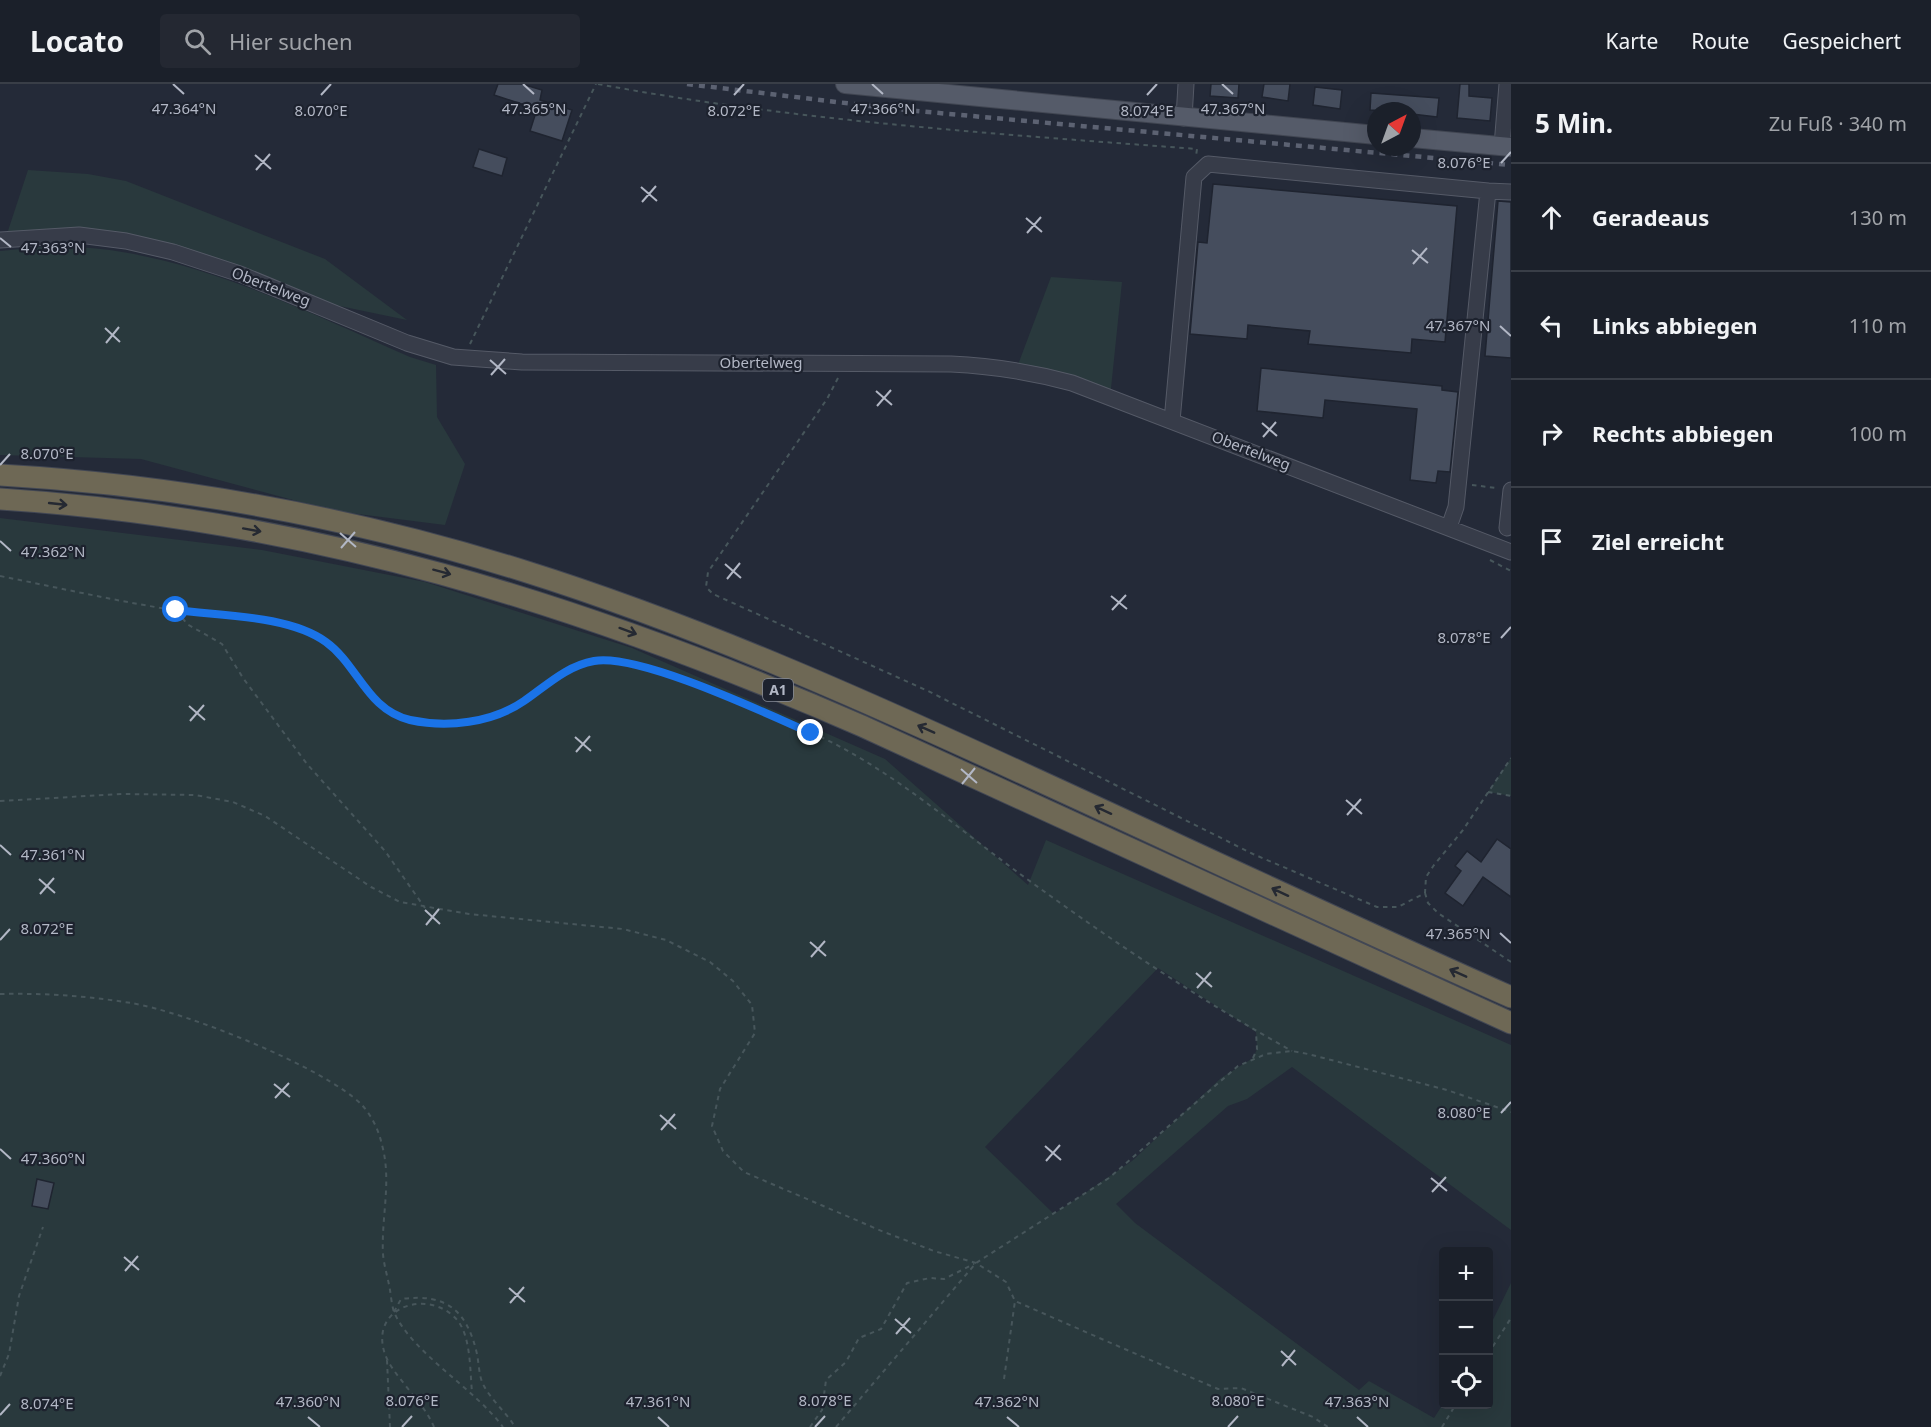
<!DOCTYPE html>
<html lang="de">
<meta charset="utf-8">
<style>
body{margin:0;font-family:"Noto Sans",sans-serif;background:#242832;color:#f1f3f6}
.controls{position:absolute;right:18px;bottom:18px;display:grid;overflow:hidden;border-radius:6px;box-shadow:0 6px 24px #0002}
.controls button{width:54px;height:54px;display:grid;place-items:center;padding:0;border:0;border-bottom:2px solid #393e47;background:#1b202a;color:#f1f3f6;font:30px sans-serif}
.compass{position:absolute;left:1367px;top:18px;width:54px;height:54px;border-radius:50%;background:#1b202a;box-shadow:0 6px 24px #0002;rotate:41deg}
.stop{position:absolute;width:18px;height:18px;margin:-14px;border:4px solid #1a73e8;border-radius:50%;background:#fff}
.stop.end{background:#1a73e8;border-color:#fff;box-shadow:0 2px 6px #0008}
.list{margin:0;padding:0;list-style:none}
h2{display:flex;justify-content:space-between;align-items:center;height:78px;margin:0;padding:0 24px;font-size:26px}
h2 small{font-size:20px;font-weight:400;color:#a0a3a8}
.list li{display:grid;grid-template-columns:39px 1fr auto;gap:18px;align-items:center;box-sizing:border-box;height:108px;padding:0 24px;border-top:2px solid #393e47}
.list b{display:block;font-size:22px;white-space:nowrap}
.list em{font-size:20px;font-style:normal;color:#a0a3a8}
.icon{flex:none;width:33px;height:33px;fill:none;stroke:currentColor;stroke-width:2;stroke-linecap:round;stroke-linejoin:round}
.map{position:relative;flex:none;width:1511px;height:1343px;overflow:hidden}
header{display:flex;align-items:center;gap:36px;box-sizing:border-box;height:84px;padding:0 30px;background:#1b202a;border-bottom:2px solid #393e47}
header strong{font-size:28px}
nav{display:flex;gap:33px;margin-inline-start:auto;font-size:21px}
.search{width:420px;height:54px;background:#242832;display:flex;align-items:center;gap:15px;box-sizing:border-box;padding:0 21px;border-radius:6px;color:#a0a3a8;font-size:22px}
main{display:flex}
aside{flex:1;background:#1b202a}
.map>svg:first-child{display:block}
.green{fill:#29393d;fill-rule:evenodd}
.building{fill:#454d5d;stroke:#1f2430;stroke-width:1.5}
.lines{fill:none;stroke-linecap:round;stroke-linejoin:round}
.minor-casing{stroke:#555a67;stroke-width:17}
.major-casing{stroke:#414652;stroke-width:20}
.highway-casing{stroke:#424754;stroke-width:23}
.path{stroke:#47565b;stroke-width:2;stroke-dasharray:4.5 4.5;stroke-linecap:butt}
.minor{stroke:#373c49;stroke-width:15}
.major{stroke:#555b69;stroke-width:18}
.highway{stroke:#6e6855;stroke-width:21}
.rail{stroke:#5c6272;stroke-width:4.5;stroke-dasharray:6 6;stroke-linecap:butt}
.oneway{stroke:#252932}
.route{stroke:#1a73e8;stroke-width:8}
.ticks{fill:none;stroke:#b2b7c5;stroke-width:2}
.labels{text-anchor:middle;stroke-width:4.5;stroke-linejoin:round;paint-order:stroke}
.shield{fill:#1d222e;stroke:#858a98;stroke-width:1.5}
.shield-label{font-size:14px;font-weight:bold;fill:#b2b7c5}
.street-label{font-size:15px;fill:#b2b7c5;stroke:#1d222e}
.ticks-label{font-size:15px;text-anchor:middle;fill:#b2b7c5;stroke:#1d222e;stroke-width:4.5;stroke-linejoin:round;paint-order:stroke}
</style>
<header>
<strong>Locato</strong>
<div class="search"><svg class="icon" aria-label="search" viewBox="0 0 24 24"><circle cx="10" cy="10" r="6"/><path d="M15 15l6 6"/></svg>Hier suchen</div>
<nav><a>Karte</a><a>Route</a><a>Gespeichert</a></nav>
</header>
<main>
<div class="map">
<svg width="1511" height="1343" viewBox="0 0 1511 1343">
<rect width="100%" height="100%" fill="#242a38"/>
<path class="green" d="M28 86 88 90 126 97 325 175 407 236 306 215 126 157 5 156Z
M42 163C168 157 296 223 410 273L436 281 437 333 465 380 445 441 334 427 141 375 0 371V167Z
M1051 193 1122 198 1110 314 1016 286Z
M0 434 262 466 425 498 632 564 885 675 1028 801 1046 756 1511 961V1146L1292 983 1247 1015 1228 1022 1116 1120 1135 1139 1359 1306 1369 1297 1434 1334 1443 1320H1488L1489 1244 1511 1199V1343H0ZM1158 884 1256 948 1257 965 1253 974 1221 994 1132 1077 1054 1130 985 1063Z
M1511 674V712L1488 708Z"/>
<path class="building" d="M498 0H522L542 6 540 16 572 26 562 57 530 47 537 25 494 11Z
M1211 0H1239L1238 14 1210 12Z
M1264 0H1290L1288 17 1262 13Z
M1460 0H1469V12L1492 14 1490 37 1457 34Z
M1315 3 1342 6 1340 25 1313 21Z
M1371 9 1439 14 1437 33 1412 30V27L1370 26Z
M479 65 507 74 502 92 473 83Z
M1213 100 1457 122 1445 258 1412 255 1411 269 1308 260 1310 247 1248 241 1247 255 1190 250 1198 158 1207 159Z
M1498 117 1511 118V274L1485 272Z
M1261 284 1442 302V306L1458 308 1450 388 1438 387 1436 399 1410 396 1417 325 1325 316 1323 334 1257 327Z
M1497 755 1511 765V813L1483 793 1463 822 1445 809 1461 787 1455 782 1467 767 1481 778Z
M37 1095 54 1099 48 1125 32 1122Z"/>
<g class="lines">
<g class="minor-casing">
<path id="minor" d="M1184 34 1186 0
M1502 62 1507 0
M1488 107 1511 108
M0 156 79 151 126 157 173 168 240 190 407 259 453 273 522 278 951 280C993 282 1032 288 1072 299L1511 468
M1172 337 1194 93 1208 80 1488 107 1456 423 1449 443
M1507 444 1511 406"/>
</g>
<g class="major-casing">
<path id="major" d="M845 0 1376 51
M1412 54 1511 63"/>
</g>
<g class="highway-casing">
<path id="highway" d="M0 391C177 401 355 434 524 487 699 542 866 617 1033 694 1192 767 1351 842 1511 913
M0 415C309 435 580 519 862 642L1511 939"/>
</g>
<path class="path" d="M598 0C795 37 998 50 1197 65L1196 72
M470 260 596 0
M838 294 827 315 708 488 706 503 713 510 928 607 1253 770 1377 823H1398L1425 809 1426 793 1434 781 1463 746 1511 674
M1472 401 1496 404
M1490 476 1511 487
M0 492C60 504 120 518 180 527 222 533 271 531 310 549 354 568 363 627 414 636 451 643 494 638 526 615 548 600 568 580 596 576 636 571 678 595 715 609 746 622 778 634 810 648 885 681 950 738 1016 787 1103 851 1198 915 1292 967
M177 527 187 540 222 560 243 594 307 680 385 767 425 824
M1488 708 1511 712
M0 717 122 710 195 711 233 718 265 732 371 803 400 818 469 830 623 845 666 856 710 878 733 897 752 921 755 949 720 1005 712 1042 723 1067 744 1088 884 1148 934 1167 976 1179 1006 1198 1015 1217 1120 1263 1218 1305 1241 1304 1313 1333 1328 1343
M1425 809 1428 819 1438 829 1511 878
M0 910C44 909 88 912 131 919 186 928 324 983 362 1021 372 1032 379 1047 382 1061 392 1097 381 1134 383 1170 384 1182 388 1194 390 1206 391 1213 392 1222 394 1228 411 1268 475 1305 503 1343
M1253 974 1257 965 1256 948
M394 1228 401 1215C446 1209 467 1226 477 1270 479 1280 479 1294 484 1302 492 1317 506 1328 515 1343
M1488 1270 1511 1234
M387 1276 390 1343
M0 1292 9 1270 19 1212 43 1143
M1004 1295 1015 1217
M434 1343C423 1316 390 1290 384 1267 371 1221 431 1204 458 1237 471 1254 470 1288 472 1308
M810 1343 822 1326 826 1296 846 1278 859 1254 881 1245 907 1199 930 1194 944 1195 974 1180
M836 1343 976 1179 1109 1094 1238 982 1266 970 1292 967 1308 970 1447 1006 1511 1028
M1442 1343 1456 1320"/>
<use href="#minor" class="minor"/>
<use href="#major" class="major"/>
<use href="#highway" class="highway"/>
<path class="rail" d="M687 0 895 25 1511 81"/>
</g>
<defs><path id="oneway-shaft" d="M-6 0H5M1.5-3L5.5 0L1.5 3" fill="none" stroke-width="1.6" stroke-linecap="round" stroke-linejoin="round" transform="scale(1.5)"/></defs>
<g class="oneway">
<use href="#oneway-shaft" transform="translate(58 420) rotate(6)"/>
<use href="#oneway-shaft" transform="translate(252 446) rotate(10)"/>
<use href="#oneway-shaft" transform="translate(442 488) rotate(15)"/>
<use href="#oneway-shaft" transform="translate(628 547) rotate(20)"/>
<use href="#oneway-shaft" transform="translate(926 645) rotate(-156)"/>
<use href="#oneway-shaft" transform="translate(1103 726) rotate(-155)"/>
<use href="#oneway-shaft" transform="translate(1280 808) rotate(-155)"/>
<use href="#oneway-shaft" transform="translate(1458 889) rotate(-156)"/>
</g>
<g class="lines">
<path class="route" d="M176 526C220 532 289 531 326 558 358 581 367 626 410 636 447 644 492 639 524 617 546 602 566 582 594 577 639 569 765 629 811 649"/>
</g>
<path class="ticks" d="M173 0 184 10M523 0 534 10M872 0 883 10M1222 0 1233 10M321 11 331 0M734 11 744 0M1147 11 1157 0M255 71 271 85M1501 79 1511 68M256 86 270 70M641 103 657 117M642 118 656 102M1026 134 1042 148M1027 149 1041 133M0 154 11 163M1412 166 1428 179M1413 180 1427 164M1500 242 1511 252M105 244 120 258M106 259 119 243M490 276 506 290M491 291 505 275M876 307 892 321M877 322 891 306M1262 339 1277 352M1263 353 1276 338M0 381 10 370M340 449 356 463M0 457 11 467M341 464 355 448M725 480 741 494M727 495 740 479M1111 512 1127 525M1112 526 1126 511M1501 554 1511 543M189 622 205 636M190 637 204 621M575 653 591 667M576 668 590 652M961 685 977 699M962 700 975 684M1346 716 1362 730M1347 731 1361 715M0 761 11 771M39 795 55 809M40 810 54 794M425 826 440 840M426 841 439 825M1500 849 1511 859M0 856 10 845M810 858 826 872M811 873 825 857M1196 889 1212 903M1197 904 1211 888M274 1000 290 1013M275 1014 289 999M1501 1029 1511 1018M660 1031 676 1045M661 1046 675 1030M1045 1062 1061 1076M0 1065 11 1075M1046 1077 1060 1061M1431 1094 1447 1107M1432 1108 1446 1093M124 1173 139 1186M125 1187 138 1172M509 1204 525 1218M510 1219 524 1203M895 1235 911 1249M896 1250 910 1234M1281 1267 1296 1281M1282 1282 1295 1266M0 1331 10 1320M308 1333 320 1343M658 1333 669 1343M1007 1333 1019 1343M1357 1333 1368 1343M402 1343 412 1332M815 1343 825 1332M1228 1343 1238 1332"/>
<g class="labels">
<rect class="shield" x="763" y="595" width="30" height="22" rx="4.5"/>
<g class="shield-label">
<text x="778" y="611">A1</text>
</g>
<g class="street-label">
<text transform="translate(271 203) rotate(21)" y="5">Obertelweg</text>
<text x="761" y="284">Obertelweg</text>
<text transform="translate(1251 367) rotate(21)" y="5">Obertelweg</text>
</g>
</g>
<g class="ticks-label">
<text x="184" y="30">47.364°N</text>
<text x="534" y="30">47.365°N</text>
<text x="883" y="30">47.366°N</text>
<text x="1233" y="30">47.367°N</text>
<text x="321" y="32">8.070°E</text>
<text x="734" y="32">8.072°E</text>
<text x="1147" y="32">8.074°E</text>
<text x="1464" y="84">8.076°E</text>
<text x="53" y="169">47.363°N</text>
<text x="1458" y="247">47.367°N</text>
<text x="47" y="375">8.070°E</text>
<text x="53" y="473">47.362°N</text>
<text x="1464" y="559">8.078°E</text>
<text x="53" y="776">47.361°N</text>
<text x="47" y="850">8.072°E</text>
<text x="1458" y="855">47.365°N</text>
<text x="1464" y="1034">8.080°E</text>
<text x="53" y="1080">47.360°N</text>
<text x="412" y="1322">8.076°E</text>
<text x="825" y="1322">8.078°E</text>
<text x="1238" y="1322">8.080°E</text>
<text x="308" y="1323">47.360°N</text>
<text x="658" y="1323">47.361°N</text>
<text x="1007" y="1323">47.362°N</text>
<text x="1357" y="1323">47.363°N</text>
<text x="47" y="1325">8.074°E</text>
</g>
</svg>
<div class="controls">
<button>+</button>
<button>−</button>
<button><svg class="icon" aria-label="locate" viewBox="0 0 24 24"><circle cx="12" cy="12" r="6"/><path d="M12 2v4M12 18v4M2 12h4M18 12h4"/></svg></button>
</div>
<svg class="compass" viewBox="-18 -18 36 36"><path d="M0-13l5 13h-10z" fill="#e53935"/><path d="M0 13l5-13h-10z" fill="#a0a3a8"/></svg>
<div class="stop" style="left:176px;top:526px"></div>
<div class="stop end" style="left:811px;top:649px"></div>
</div>
<aside>
<h2>5 Min.<small>Zu Fuß · 340 m</small></h2>
<ul class="list">
<li><svg class="icon" aria-label="ahead" viewBox="0 0 24 24"><path d="M12 20V5M6 11l6-6 6 6"/></svg><div><b>Geradeaus</b></div><em>130 m</em></li>
<li><svg class="icon" aria-label="left" viewBox="0 0 24 24"><path d="M17 20v-9H6M10 6l-5 5 5 5"/></svg><div><b>Links abbiegen</b></div><em>110 m</em></li>
<li><svg class="icon" aria-label="right" viewBox="0 0 24 24"><path d="M7 20v-9h11M14 6l5 5-5 5"/></svg><div><b>Rechts abbiegen</b></div><em>100 m</em></li>
<li><svg class="icon" aria-label="arrive" viewBox="0 0 24 24"><path d="M6 21V4h12l-3 4 3 4H6"/></svg><div><b>Ziel erreicht</b></div></li>
</ul>
</aside>
</main>
